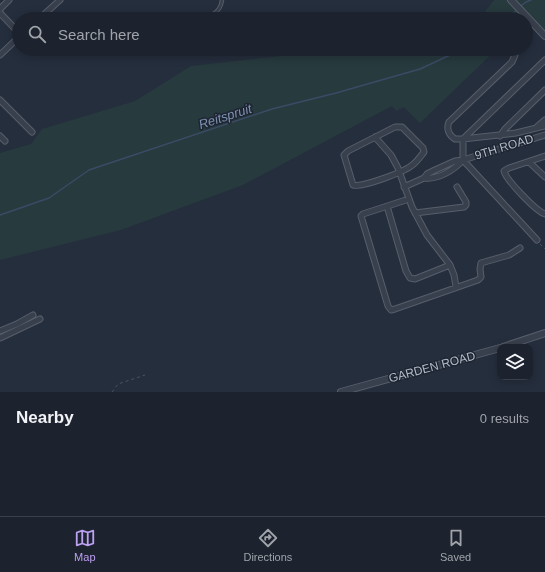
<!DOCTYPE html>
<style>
body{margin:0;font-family:Arial,sans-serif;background:#252a36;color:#f1f3f6}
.controls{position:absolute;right:12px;bottom:12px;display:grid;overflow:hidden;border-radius:8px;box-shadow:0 2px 10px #0003}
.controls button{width:36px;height:36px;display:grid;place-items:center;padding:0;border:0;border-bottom:1px solid #3a3f4a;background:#1c222e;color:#f1f3f6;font:20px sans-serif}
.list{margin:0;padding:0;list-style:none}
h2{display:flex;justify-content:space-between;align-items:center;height:52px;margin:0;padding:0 16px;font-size:17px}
h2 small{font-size:13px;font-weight:400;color:#a0a4aa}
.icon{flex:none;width:22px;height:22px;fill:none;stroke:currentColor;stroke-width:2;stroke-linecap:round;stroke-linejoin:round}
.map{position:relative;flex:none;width:545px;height:392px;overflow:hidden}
.search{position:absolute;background:#1c222e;box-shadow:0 2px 10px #0003;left:12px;right:12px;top:12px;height:44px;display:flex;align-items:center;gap:10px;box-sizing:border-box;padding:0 14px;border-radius:22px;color:#a0a4aa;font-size:15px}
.sheet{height:124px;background:#1c222e}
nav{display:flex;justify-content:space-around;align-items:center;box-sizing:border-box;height:56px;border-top:1px solid #3a3f4a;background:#1c222e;font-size:11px;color:#a0a4aa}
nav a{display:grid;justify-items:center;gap:2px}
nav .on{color:#bca0f2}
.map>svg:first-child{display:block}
.green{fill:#273a3e}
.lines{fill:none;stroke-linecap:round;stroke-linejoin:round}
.stream{stroke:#3b4b65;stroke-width:1.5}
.service-casing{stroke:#575e6b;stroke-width:4.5}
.minor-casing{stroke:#575e6b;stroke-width:7}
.tertiary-casing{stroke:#575e6b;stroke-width:8}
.path{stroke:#45575b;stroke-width:1;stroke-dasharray:3 3;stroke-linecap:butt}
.service{stroke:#39404d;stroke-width:2.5}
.minor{stroke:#39404d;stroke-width:5}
.tertiary{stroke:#39404d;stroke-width:6}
.labels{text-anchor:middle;stroke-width:3;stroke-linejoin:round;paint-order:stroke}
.street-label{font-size:12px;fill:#b4bbc8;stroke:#1e2532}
.water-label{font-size:13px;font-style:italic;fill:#7d91af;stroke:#1e2532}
</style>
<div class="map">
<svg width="545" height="392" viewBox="0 0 545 392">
<rect width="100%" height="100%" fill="#252e3d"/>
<path class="green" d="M494 0H545V30L531 16 526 21V19H479Z
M345 49H497L420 123 404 107 396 111 392 106 243 185 121 230 0 260V153L31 144 42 129 135 101 191 66Z"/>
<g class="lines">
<path class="stream" d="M521 6 526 2 531 0
M506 19 518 9
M0 215 49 198 89 170 272 109 336 93 420 69 463 49"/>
<g class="service-casing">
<path id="service" d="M196 19C209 16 220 15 222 0"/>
</g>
<g class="minor-casing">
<path id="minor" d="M0 9 9 0
M0 13 19 33
M39 19 60 0
M511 49 515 55 512 62 449 122C446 129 449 135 455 139H463L516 133 545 126
M0 55 19 37
M0 100 32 132
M395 127H402L423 148 424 152C420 157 416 163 411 166 403 172 362 188 353 185L344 155 348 151Z
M537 127 545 120
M0 136 5 141
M500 136 505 129 545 90
M375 137 391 155 398 168 412 207 427 235 450 265 454 275 456 287
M545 156 509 168 504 171C506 180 536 211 545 214
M463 160 537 240
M529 162 545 177
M424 178C438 180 454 170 463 160V139L545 60
M404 187 424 178 427 174 435 170 455 161 463 160 545 135
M409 199 363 214 361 216 388 306 391 310 395 309 478 280 481 277 480 269 481 263 509 255 520 248
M387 206 406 271 410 278 415 279 450 265
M415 213 464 207 466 205V202L457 187
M0 331 17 324 33 315
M0 338 40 319"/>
</g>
<g class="tertiary-casing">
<path id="tertiary" d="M511 0 545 36
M503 347 545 333
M341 392 500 348"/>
</g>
<path class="path" d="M540 244 545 249
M112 392 118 384 145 375"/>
<use href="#service" class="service"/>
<use href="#minor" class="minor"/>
<use href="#tertiary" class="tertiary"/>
</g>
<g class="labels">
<g class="street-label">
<text transform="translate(504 147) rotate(-17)" y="4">9TH ROAD</text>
<text transform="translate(432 367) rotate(-15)" y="4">GARDEN ROAD</text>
</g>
<g class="water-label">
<text transform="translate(225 116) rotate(-18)" y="5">Reitspruit</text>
</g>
</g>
</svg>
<div class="controls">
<button><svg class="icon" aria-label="layers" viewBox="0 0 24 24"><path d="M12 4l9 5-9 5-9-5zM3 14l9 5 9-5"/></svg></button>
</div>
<div class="search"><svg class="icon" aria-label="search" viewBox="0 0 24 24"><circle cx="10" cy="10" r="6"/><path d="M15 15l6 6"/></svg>Search here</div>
</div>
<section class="sheet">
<h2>Nearby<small>0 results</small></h2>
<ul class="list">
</ul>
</section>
<nav>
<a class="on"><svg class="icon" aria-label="map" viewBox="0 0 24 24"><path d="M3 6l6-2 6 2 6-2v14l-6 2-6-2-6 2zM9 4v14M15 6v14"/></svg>Map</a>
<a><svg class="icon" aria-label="directions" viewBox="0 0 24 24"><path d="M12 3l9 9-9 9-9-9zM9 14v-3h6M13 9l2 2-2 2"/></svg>Directions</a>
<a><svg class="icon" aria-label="saved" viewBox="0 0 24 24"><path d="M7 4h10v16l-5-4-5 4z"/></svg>Saved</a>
</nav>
